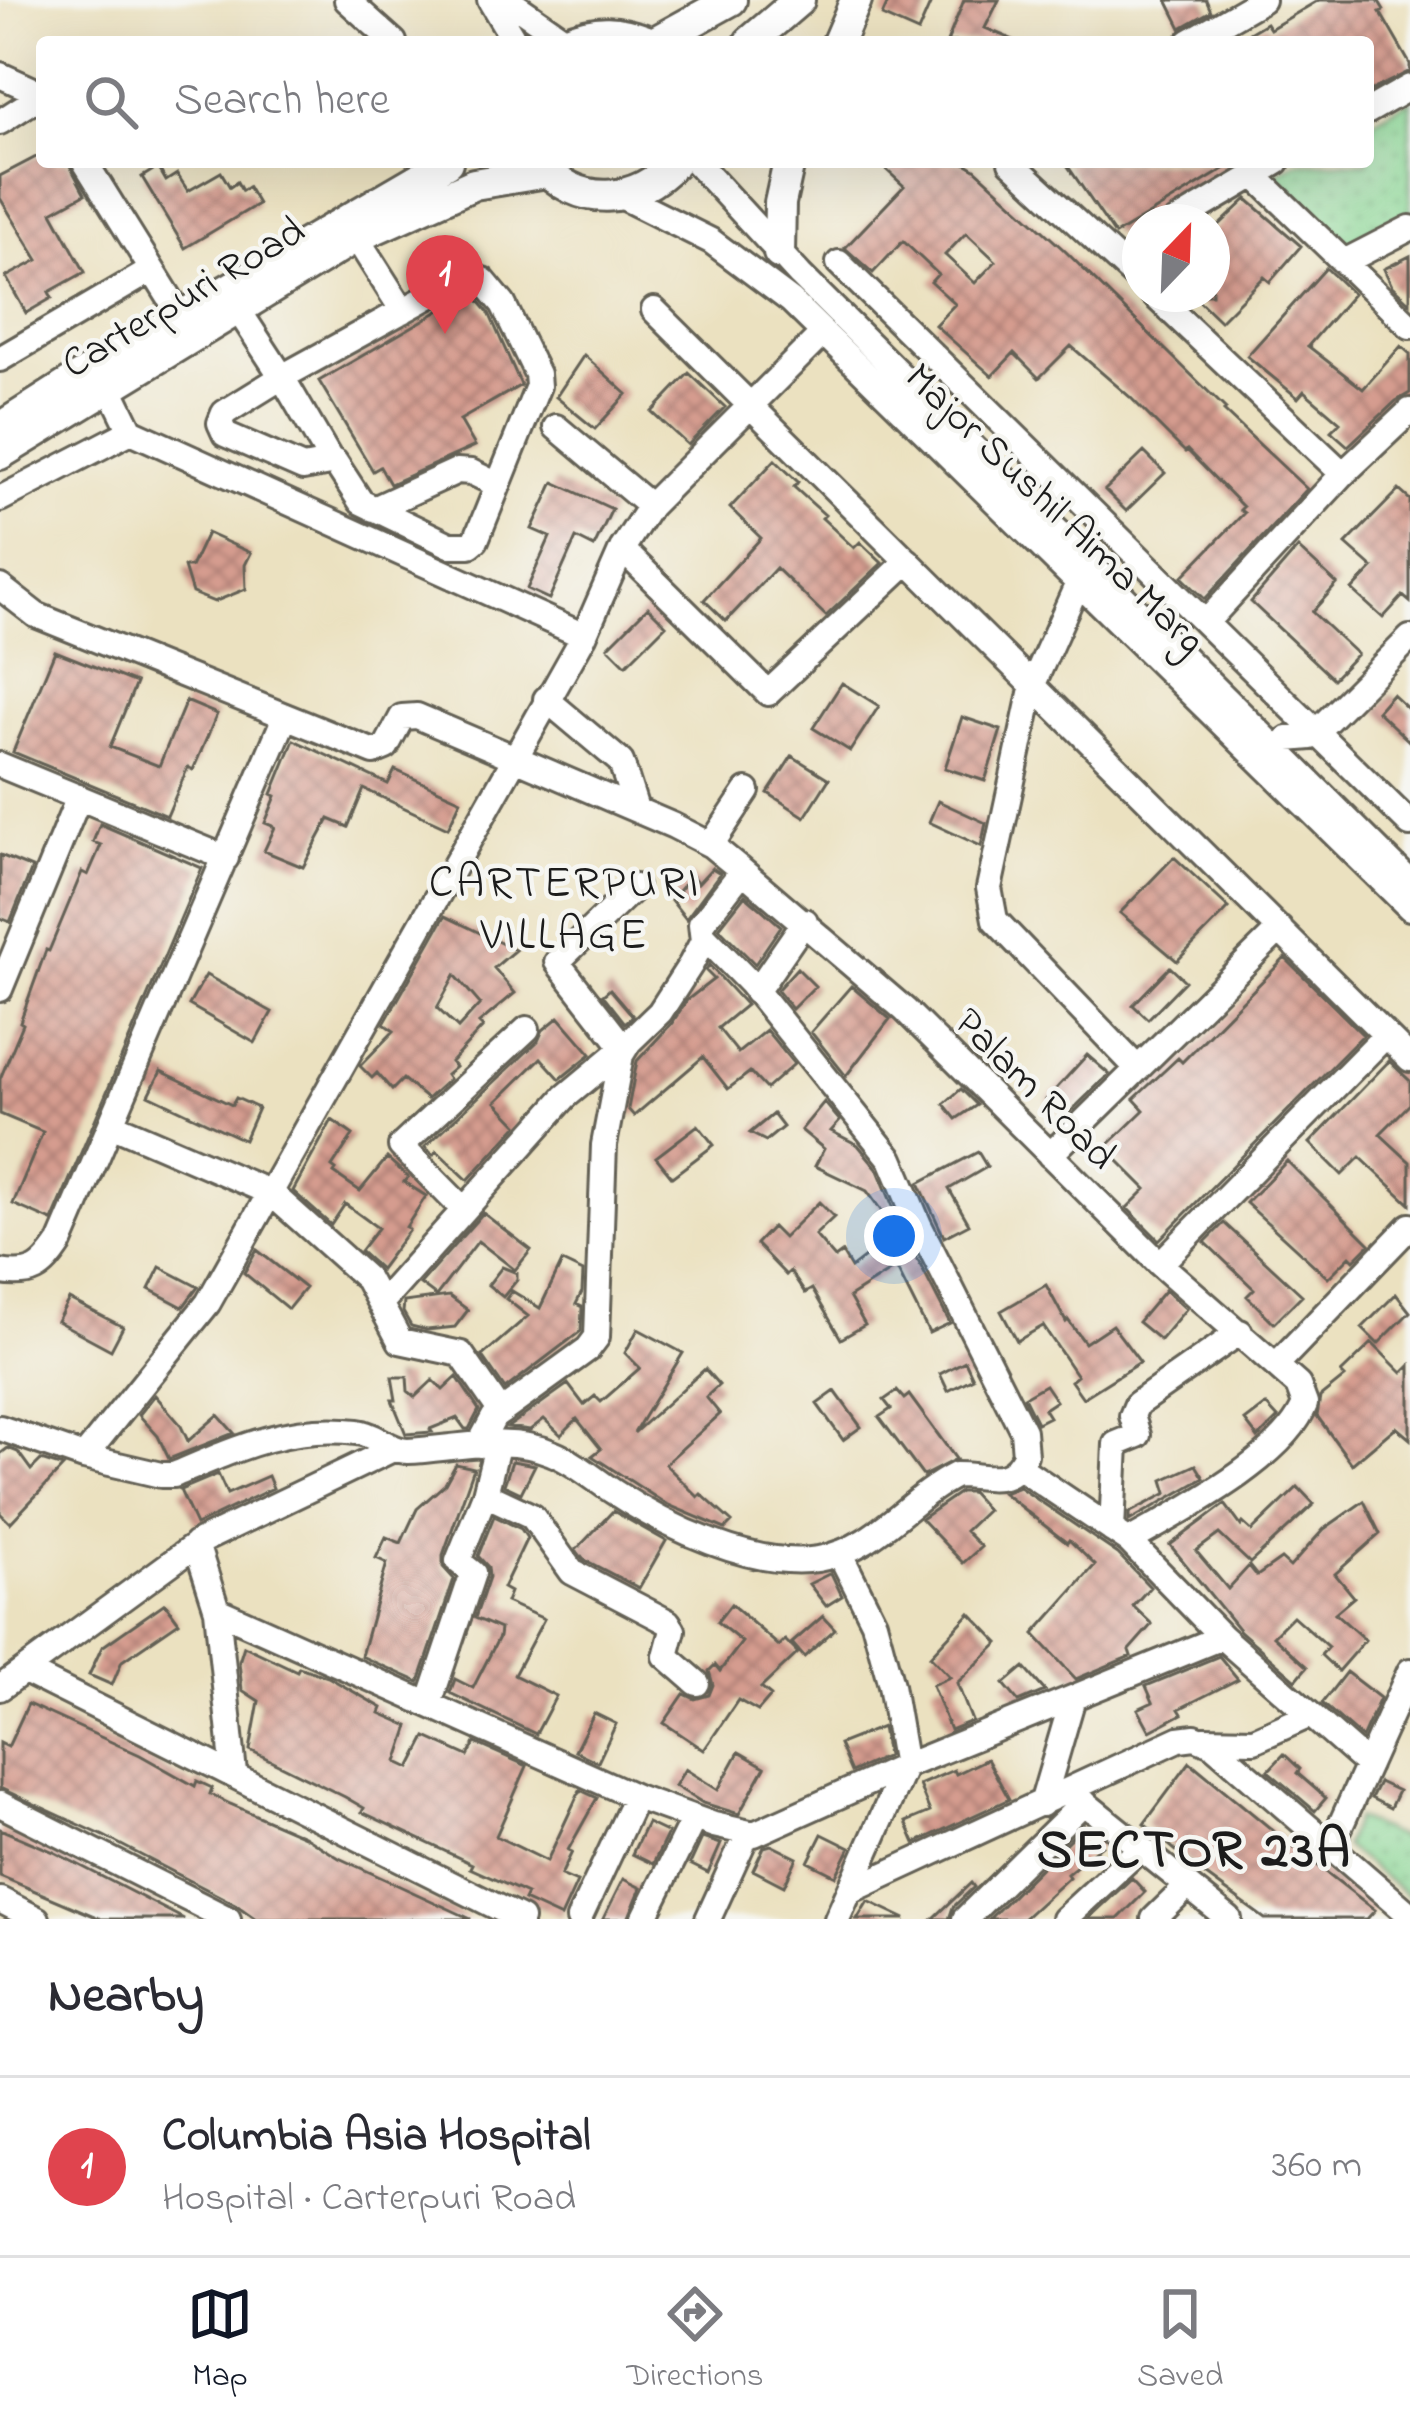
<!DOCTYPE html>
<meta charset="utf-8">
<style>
body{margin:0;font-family:"Indie Flower",sans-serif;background:#f7f7f7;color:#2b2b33}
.compass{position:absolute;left:1122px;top:204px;width:108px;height:108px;border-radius:50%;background:#fff;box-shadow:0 12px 48px #0002;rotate:23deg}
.you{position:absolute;left:894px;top:1236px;width:42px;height:42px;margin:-30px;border:9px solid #fff;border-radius:50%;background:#1a73e8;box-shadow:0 0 0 18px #1a73e833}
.badge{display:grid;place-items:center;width:78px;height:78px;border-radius:50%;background:#111827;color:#fff;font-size:39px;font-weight:700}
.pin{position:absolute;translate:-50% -99px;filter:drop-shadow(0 3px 6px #0008)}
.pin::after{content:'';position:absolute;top:63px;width:42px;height:36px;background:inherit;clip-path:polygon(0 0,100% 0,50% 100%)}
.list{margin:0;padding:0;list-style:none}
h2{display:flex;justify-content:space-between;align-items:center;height:156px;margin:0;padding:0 48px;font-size:51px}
h2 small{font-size:39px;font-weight:400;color:#7c7c81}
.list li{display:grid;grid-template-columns:78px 1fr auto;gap:36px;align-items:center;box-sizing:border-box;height:180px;padding:0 48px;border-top:3px solid #e1e1e2}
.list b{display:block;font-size:45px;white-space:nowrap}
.list p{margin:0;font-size:39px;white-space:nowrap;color:#7c7c81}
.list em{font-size:39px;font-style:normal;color:#7c7c81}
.icon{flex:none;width:66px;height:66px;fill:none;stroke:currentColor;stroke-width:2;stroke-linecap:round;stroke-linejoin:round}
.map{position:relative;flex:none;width:1410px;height:1919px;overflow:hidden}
.search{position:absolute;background:#fff;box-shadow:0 12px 48px #0002;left:36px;right:36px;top:36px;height:132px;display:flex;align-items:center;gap:30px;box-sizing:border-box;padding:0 42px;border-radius:12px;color:#7c7c81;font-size:45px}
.sheet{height:336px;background:#fff}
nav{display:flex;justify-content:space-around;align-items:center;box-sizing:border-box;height:168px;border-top:3px solid #e1e1e2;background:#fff;font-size:33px;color:#7c7c81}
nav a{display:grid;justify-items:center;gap:6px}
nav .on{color:#111827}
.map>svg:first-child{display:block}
.park{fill:url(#park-dots);stroke:#537958;stroke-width:3}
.building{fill:url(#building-cross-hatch);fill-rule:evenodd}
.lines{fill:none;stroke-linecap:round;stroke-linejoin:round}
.minor-casing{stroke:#646155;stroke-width:30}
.major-casing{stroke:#646155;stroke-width:36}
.minor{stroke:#fff;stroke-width:24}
.major{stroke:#fff;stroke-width:30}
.labels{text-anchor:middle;stroke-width:9;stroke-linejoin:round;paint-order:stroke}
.street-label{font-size:42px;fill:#1c1c1c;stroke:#f6f6f2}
.neighbourhood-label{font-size:45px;letter-spacing:3px;fill:#1c1c1c;stroke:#f6f6f2}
.district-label{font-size:54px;font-weight:bold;letter-spacing:3px;fill:#1c1c1c;stroke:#f6f6f2}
</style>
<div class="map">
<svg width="1410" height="1919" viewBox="0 0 1410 1919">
<defs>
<pattern id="park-dots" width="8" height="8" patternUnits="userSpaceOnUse" patternTransform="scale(3)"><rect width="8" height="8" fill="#8ad694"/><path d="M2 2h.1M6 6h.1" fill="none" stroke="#76b77f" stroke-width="1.8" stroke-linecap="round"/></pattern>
<pattern id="building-cross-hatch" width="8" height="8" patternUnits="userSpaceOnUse" patternTransform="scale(3)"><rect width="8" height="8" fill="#d59c8f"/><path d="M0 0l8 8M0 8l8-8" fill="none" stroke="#ac7e74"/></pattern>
</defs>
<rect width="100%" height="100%" fill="#f6f6f2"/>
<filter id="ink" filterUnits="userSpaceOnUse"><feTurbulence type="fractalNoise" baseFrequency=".00833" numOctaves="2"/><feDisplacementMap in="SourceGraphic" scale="24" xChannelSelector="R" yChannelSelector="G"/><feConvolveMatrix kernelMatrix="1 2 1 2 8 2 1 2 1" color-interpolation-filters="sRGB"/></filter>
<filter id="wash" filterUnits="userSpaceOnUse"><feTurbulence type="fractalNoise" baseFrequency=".004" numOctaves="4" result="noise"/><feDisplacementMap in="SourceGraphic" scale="48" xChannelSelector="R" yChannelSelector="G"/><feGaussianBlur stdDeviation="2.7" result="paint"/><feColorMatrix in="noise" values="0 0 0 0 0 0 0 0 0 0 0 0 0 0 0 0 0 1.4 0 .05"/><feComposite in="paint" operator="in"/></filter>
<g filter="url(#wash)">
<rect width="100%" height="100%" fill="#ebe1c0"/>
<path class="park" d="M1410 100V217L1350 249 1273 175 1297 162H1368V123Z
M1356 1818 1410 1842V1898L1344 1846Z"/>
<g id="blocks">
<path class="building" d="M889 0H932L918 32 882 16Z
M964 0H999L985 28 1018 42H947Z
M1167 0H1206L1211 11 1181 28Z
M1319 0H1378L1384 10 1380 12 1410 64V71L1368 92V42H1234L1266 23 1270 29Z
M42 154V162H68L85 194 52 212 85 272 49 292 52 298 26 313 6 277 38 260 0 198V176Z
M878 162H963L975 169 1063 249 1226 409 1224 411 1307 489 1205 599 1182 577 1244 513 1240 510 1243 507 1187 450 1185 452 1130 397 1071 346 1039 378 1014 353 992 376 935 325 955 304 931 282 938 274 903 241 873 273 845 248 904 186ZM966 233 996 261 975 283 945 255Z
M1065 162H1236L1115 235Z
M158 167 166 181 177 174 188 191 221 172 230 187 237 182 242 191 248 187 258 204 185 248 142 177Z
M1247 199 1301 246 1270 282 1264 277 1220 321 1192 294H1212V232Z
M1410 256V303L1392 286 1384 269Z
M1326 268 1353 294 1308 346 1363 389 1401 346 1410 354V393L1396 401 1348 446 1331 431 1340 422 1304 391 1298 398 1247 356Z
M468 294 474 295 489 313 521 385 460 420 475 446 390 484 380 467 373 471 319 381Z
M584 355 627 394 595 429 556 397Z
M689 373 725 407 688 445 652 412Z
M1144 452 1165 473 1126 511 1105 490Z
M775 460 798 482 794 487 825 515 822 518 854 548 860 542 882 563 826 616 776 568 726 621 704 600 761 538 730 508Z
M554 482 612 509 594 547 576 538 549 599 527 589 550 537 532 529Z
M1399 490 1410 500V602L1403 596 1383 618 1352 590 1373 568 1346 544Z
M207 533 251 553 245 565 246 589 214 602 192 593 184 567H191Z
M1298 548 1337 584 1312 612 1357 654 1333 679 1251 602Z
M648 607 666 625 626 665 608 647Z
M55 651 136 683 110 747 159 766 186 701 217 714 193 770 188 767 167 816 13 752Z
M842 683 879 706 850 751 813 728Z
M1392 694 1410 711V742L1377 711Z
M962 717 1001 730 985 781 945 768Z
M294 740 388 784 395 770 461 800 448 828 364 789 348 827 329 819 303 867 264 851 275 827 265 823 276 796 272 794Z
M792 756 829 779 805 817 768 793Z
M938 801 986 823 981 846 929 822Z
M100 824 202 868 52 1221 13 1204 43 1132 0 1114V1079L23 1024 20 1022 46 950 49 951 82 872 88 875 101 845 93 842Z
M0 855 32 868 10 922 0 918Z
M1174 857 1229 908 1177 961 1120 913Z
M712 868 720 873 686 919 671 900 691 875 698 883Z
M745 895 781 926 755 964 719 928Z
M445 916 515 950 494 968 515 993 479 1023 483 1027 451 1062 455 1067 446 1075 449 1079 427 1099 403 1079 392 1090 377 1073 372 1078 360 1066 394 1031 384 1024ZM455 975 480 1004 458 1028 437 1008Z
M1285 958 1363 1035 1159 1240 1127 1208 1146 1189 1105 1148 1144 1110 1134 1099 1178 1058 1182 1062Z
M709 965 746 1005 718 1028 738 1053 766 1030 794 1064 766 1089 750 1072 728 1089 703 1057 634 1116 628 1109 637 1061 672 1023 687 1000 714 979 706 971Z
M1170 967 1185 981 1148 1019 1133 1005Z
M797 968 815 986 792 1009 777 990Z
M206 975 272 1012 255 1043 189 1005Z
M851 986 890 1019 846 1076 811 1032Z
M610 989 633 1016 625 1023 603 995Z
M559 1017 591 1054 560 1079 541 1058 496 1102 518 1125 468 1180 437 1151 433 1155 425 1147 538 1041 543 1030Z
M1087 1055 1109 1074 1065 1117 1046 1100Z
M1389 1061 1410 1081V1104L1380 1134 1410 1162V1204L1360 1157 1342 1175 1310 1143Z
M161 1071 232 1105 236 1098 258 1108 244 1140 149 1095Z
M961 1089 977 1105 956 1119 944 1104Z
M824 1102 840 1121 831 1131 858 1145 877 1168 896 1214 888 1220 867 1191 815 1166 824 1149 801 1130Z
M773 1114 783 1127 766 1141 750 1133Z
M332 1120 353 1135 332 1167 336 1170 334 1173 360 1191 387 1158 408 1177 404 1182 426 1196 406 1227 409 1230 380 1269 360 1251 378 1228 345 1204 331 1225 293 1191Z
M698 1125 714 1145 672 1177 656 1157Z
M978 1152 987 1167 949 1189 969 1224 944 1237 919 1183Z
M1287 1161 1370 1244 1354 1260 1350 1256 1328 1278 1246 1203Z
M819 1202 834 1217 815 1235 835 1258 842 1253 851 1268 888 1239 892 1251 910 1245 950 1323 929 1333 896 1267 849 1297 865 1325 841 1339 812 1289 805 1293 790 1271 786 1275 756 1244 772 1227 783 1238Z
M483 1213 531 1250 515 1270 478 1241 436 1296 420 1284Z
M1224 1223 1302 1295 1274 1323 1247 1296 1254 1289 1205 1242Z
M257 1250 305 1288 288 1309 244 1273Z
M562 1262 583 1272 582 1292 576 1304 582 1307 581 1331 505 1389 482 1356 528 1316 506 1299 512 1291 540 1308Z
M160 1267 198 1287 183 1307 149 1289Z
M502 1267 517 1273V1280L503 1297 488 1285Z
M1046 1285 1066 1322 1068 1320 1085 1343 1112 1325 1140 1362 1083 1398 1071 1381 1077 1376 1043 1326 1017 1341 1001 1311Z
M1165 1290 1186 1309 1160 1340 1138 1322Z
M1396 1294 1410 1312 1378 1344 1362 1328Z
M449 1296 468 1310 455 1327 427 1330 411 1326 403 1312 404 1302Z
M69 1299 123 1327 111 1350 57 1321Z
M638 1329 683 1353 634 1433 705 1369 719 1385 706 1397 720 1414 665 1464 698 1497 701 1494 732 1522 725 1529 666 1504 592 1456 601 1449 577 1419 561 1435 544 1419 530 1430 508 1427 568 1384 584 1405 595 1396 601 1402 640 1368 625 1353Z
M1372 1343 1402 1373 1410 1365V1439L1396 1427 1352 1464 1317 1416 1320 1397 1345 1377 1341 1373Z
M965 1361 973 1378 948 1391 940 1374Z
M392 1377H407L408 1391 415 1397 433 1380 443 1390 457 1377 479 1410 469 1429H465L457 1418 430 1429 432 1432 406 1434 392 1400H396Z
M1045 1385 1056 1401 1044 1409 1049 1417 1037 1423 1024 1397Z
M835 1391 861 1427 843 1440 817 1404Z
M897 1391 904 1399 909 1395 956 1459 923 1476 879 1417 891 1409 884 1400Z
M155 1395 180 1424 188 1441 218 1415 234 1433 169 1459 158 1436 139 1415Z
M1266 1405 1278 1418 1258 1438 1245 1421Z
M8 1448 18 1452 31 1470 41 1460 63 1467 10 1523 0 1513V1454Z
M512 1461 535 1465 521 1493 504 1485Z
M456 1464 474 1468 443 1555V1567L454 1579 419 1682 361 1656 387 1563 376 1558 386 1537 401 1543 417 1509 445 1484Z
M1196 1465 1204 1478 1129 1521V1513L1167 1493 1163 1480Z
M218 1474 227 1494 268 1476 273 1488 196 1525 180 1490Z
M1019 1487 1118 1554 1150 1587 1133 1606 1152 1624 1129 1650 1131 1656 1076 1679 1034 1634 1095 1565 1069 1540 1067 1543 1003 1493Z
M1298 1487 1314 1504 1250 1563 1219 1534 1196 1551 1228 1589 1249 1566 1257 1576 1281 1559 1290 1567 1324 1529 1364 1501 1380 1534 1335 1574 1354 1597 1335 1613 1365 1640 1338 1671 1321 1655 1328 1647 1293 1616 1273 1636 1307 1667 1296 1680 1240 1631 1170 1545 1225 1504 1241 1526 1243 1523 1252 1531Z
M960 1492H971L987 1510 965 1531 981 1547 963 1563 921 1519Z
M613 1511 666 1541 639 1588 583 1559 576 1550Z
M494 1516 521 1529 527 1538 503 1588 510 1592 506 1602 544 1619 514 1675 556 1696 536 1734 450 1693 455 1679 473 1688 499 1637 500 1629 475 1618 489 1577 488 1567 478 1556Z
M831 1573 842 1596 826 1606 809 1584Z
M165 1603 179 1622 122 1661 112 1685 89 1675 102 1647Z
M731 1604 779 1646 785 1640 798 1653 761 1688 771 1696 758 1711 738 1700 704 1750 664 1723 684 1694 695 1699 709 1695 713 1685 709 1671 715 1665 720 1671 742 1642 717 1622Z
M970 1613 999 1643 957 1683 972 1721 950 1730 932 1685 950 1677 930 1656Z
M823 1616 835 1629 804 1657 792 1643Z
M244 1646 297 1671 299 1667 328 1677 382 1708 380 1713 409 1726 397 1762 410 1768 426 1737 468 1756 475 1743 527 1766 496 1836 547 1861 580 1790 597 1798 568 1850 572 1852 561 1875 577 1882 561 1917 524 1900 527 1894 470 1868 472 1864 362 1812 364 1808 345 1797 250 1750 259 1701 242 1690 239 1662Z
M1219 1656 1238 1679 1179 1709 1182 1714 1150 1731 1138 1709 1153 1702 1146 1686Z
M1024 1667 1045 1691 1019 1702 1004 1684Z
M1346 1672 1380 1698 1362 1738 1322 1703Z
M28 1704 140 1755 195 1786 197 1781 212 1788 210 1794 230 1804 304 1836 339 1858 471 1919H256L235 1904 104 1836 0 1788V1743L8 1747Z
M594 1713 616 1724 598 1762 575 1751Z
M882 1727 887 1756 851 1772 839 1744Z
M739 1752 765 1767 739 1814 703 1803 675 1786 685 1769 718 1790Z
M1284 1754 1300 1769 1297 1773 1326 1798 1315 1811 1268 1771Z
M987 1759 1009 1799 915 1843 906 1822 930 1812 919 1785 954 1770 956 1774Z
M1190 1762 1276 1833 1375 1910 1367 1919H1265L1205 1875 1144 1824Z
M1379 1782 1398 1791 1390 1808 1371 1798Z
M647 1823 668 1833 653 1864 632 1854Z
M1084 1825 1102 1845 1067 1874 1069 1877 1023 1919H989Z
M0 1829 54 1852 184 1919H101L0 1876Z
M822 1834 850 1848 836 1876 808 1862Z
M702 1838 721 1844 708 1873 690 1864Z
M771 1845 797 1858 784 1886 753 1870 764 1847Z
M1132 1878 1145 1892 1118 1919H1088Z
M623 1879 641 1888 628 1919H603Z
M971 1883 974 1887 953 1907 949 1919H933Z
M868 1901 906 1919H857Z"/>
</g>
</g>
<g filter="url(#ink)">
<use href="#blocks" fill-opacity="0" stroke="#646155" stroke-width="3"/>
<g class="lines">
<g class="minor-casing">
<path id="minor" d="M347 0 394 42
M490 0 515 42
M508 0 567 41
M1189 42 1262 0
M0 75 42 94
M1368 111 1410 87
M0 122 42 95
M85 162 181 316
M696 162 800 275 1410 882
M1011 162 1140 281
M1254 175 1410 326
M623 197 711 241 791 301 1410 908
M1176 222 1277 162
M356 237 403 311
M1344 262 1410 228
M839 263 1410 824
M1153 294 1343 474
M654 310 1410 1059
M239 311 282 377 224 413 220 423 225 434 303 468 335 462 361 502 450 545H470L476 540 538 386 537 374 503 304 483 280 464 277 282 377 331 461
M0 359 152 270
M110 388 131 431 584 636
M556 427 650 506
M0 499 131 431
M374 509 457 471 471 472 498 485
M622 549 768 693 908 561
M1079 581 1033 684 989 888 995 920 1138 1069
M0 587 36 615 374 752 386 747 402 717 417 716 674 826 711 845 739 868 737 878 701 924 703 941 691 964 660 1012 629 1042 621 1055 604 1145 597 1337 588 1349 494 1417 479 1445
M1207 621 1343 474 1410 411
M546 699 621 762 636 809
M1268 756 1288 739 1311 737 1410 638
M0 765 226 858
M711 845 747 791
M739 868 905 1010 1160 1264 1298 1385 1305 1404C1285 1458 1178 1513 1129 1541
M0 989 79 797
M756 992 805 921
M111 1124 271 1193 367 1279 400 1341 461 1354 501 1412
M1050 1155 1280 929
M463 1209 401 1146 527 1029
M1160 1264 1386 1035
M0 1272C32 1277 42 1270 60 1243L285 717
M382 1302 565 1097 624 1048 557 962 635 887
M1278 1363 1410 1226
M0 1428 84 1457 161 1475H174C235 1449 288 1424 357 1432 376 1434 390 1451 408 1451 454 1449 508 1434 552 1453 575 1462 594 1479 614 1492 665 1526 754 1569 818 1559 877 1549 906 1500 956 1475 987 1475 1009 1488 1025 1455L1023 1431 919 1225 891 1159 750 983 703 935
M497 1446 485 1494 532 1516 572 1572 668 1622 673 1630 666 1656 697 1683
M84 1457 208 1303 584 636 622 549 650 506 823 333
M1019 1467 1129 1541 1222 1637 1368 1765
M1112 1530 1116 1444 1138 1435 1132 1416 1137 1404 1240 1332
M196 1544 217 1610 234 1773
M217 1610 636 1797 714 1825 754 1834 905 1766 1222 1637
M25 1671 521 1919
M0 1688 201 1541 395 1448
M429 1704 473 1573 458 1561 485 1494
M1204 1739 1254 1740 1310 1715
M1071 1792 1229 1919
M0 1804 228 1919
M1042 1804 1073 1698
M1330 1849 1410 1671
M850 1891 1179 1739 1195 1737 1212 1744 1410 1915
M0 1900 37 1919
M579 1919 636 1797
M644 1919 694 1818
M708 1919 747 1834
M837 1919 905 1766 891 1685 874 1622 840 1554
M965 1919 1084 1802
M1064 1919 1141 1848
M1154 1919 1188 1886"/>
</g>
<g class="major-casing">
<path id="major" d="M565 42C597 28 618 30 650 42
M655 42 731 0
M750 42 799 0
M838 42 856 0
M539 162C578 209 636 205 675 162
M779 253 780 203 789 162
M0 428 99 365 447 162
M0 454 356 237 474 184 547 172"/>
</g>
<use href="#minor" class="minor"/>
<use href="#major" class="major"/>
</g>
</g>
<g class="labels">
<g class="street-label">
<text transform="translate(182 295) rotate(-31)" y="15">Carterpuri Road</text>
<text transform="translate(1057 507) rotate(44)" y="15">Major Sushil Aima Marg</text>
<text transform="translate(1037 1087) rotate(45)" y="15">Palam Road</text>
</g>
<g class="neighbourhood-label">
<text x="565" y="896">CARTERPURI<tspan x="565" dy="52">VILLAGE</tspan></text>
</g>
<g class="district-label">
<text x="1195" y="1866">SECTOR 23A</text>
</g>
</g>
</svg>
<svg class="compass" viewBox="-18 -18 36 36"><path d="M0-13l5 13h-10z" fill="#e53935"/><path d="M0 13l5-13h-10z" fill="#7c7c81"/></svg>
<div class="you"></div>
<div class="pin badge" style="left:445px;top:334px;background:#e0444e">1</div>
<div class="search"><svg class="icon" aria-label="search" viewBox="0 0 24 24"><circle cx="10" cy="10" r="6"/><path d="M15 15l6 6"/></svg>Search here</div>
</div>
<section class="sheet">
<h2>Nearby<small></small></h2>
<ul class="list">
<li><span class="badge" style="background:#e0444e">1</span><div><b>Columbia Asia Hospital</b><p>Hospital · Carterpuri Road</p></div><em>360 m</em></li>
</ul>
</section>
<nav>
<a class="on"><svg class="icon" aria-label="map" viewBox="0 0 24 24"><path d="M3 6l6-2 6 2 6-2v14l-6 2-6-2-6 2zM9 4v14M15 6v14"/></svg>Map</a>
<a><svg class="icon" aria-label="directions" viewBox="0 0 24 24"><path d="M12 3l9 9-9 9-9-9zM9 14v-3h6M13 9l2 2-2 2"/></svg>Directions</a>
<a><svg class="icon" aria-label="saved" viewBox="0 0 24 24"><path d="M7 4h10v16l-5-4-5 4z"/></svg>Saved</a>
</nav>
